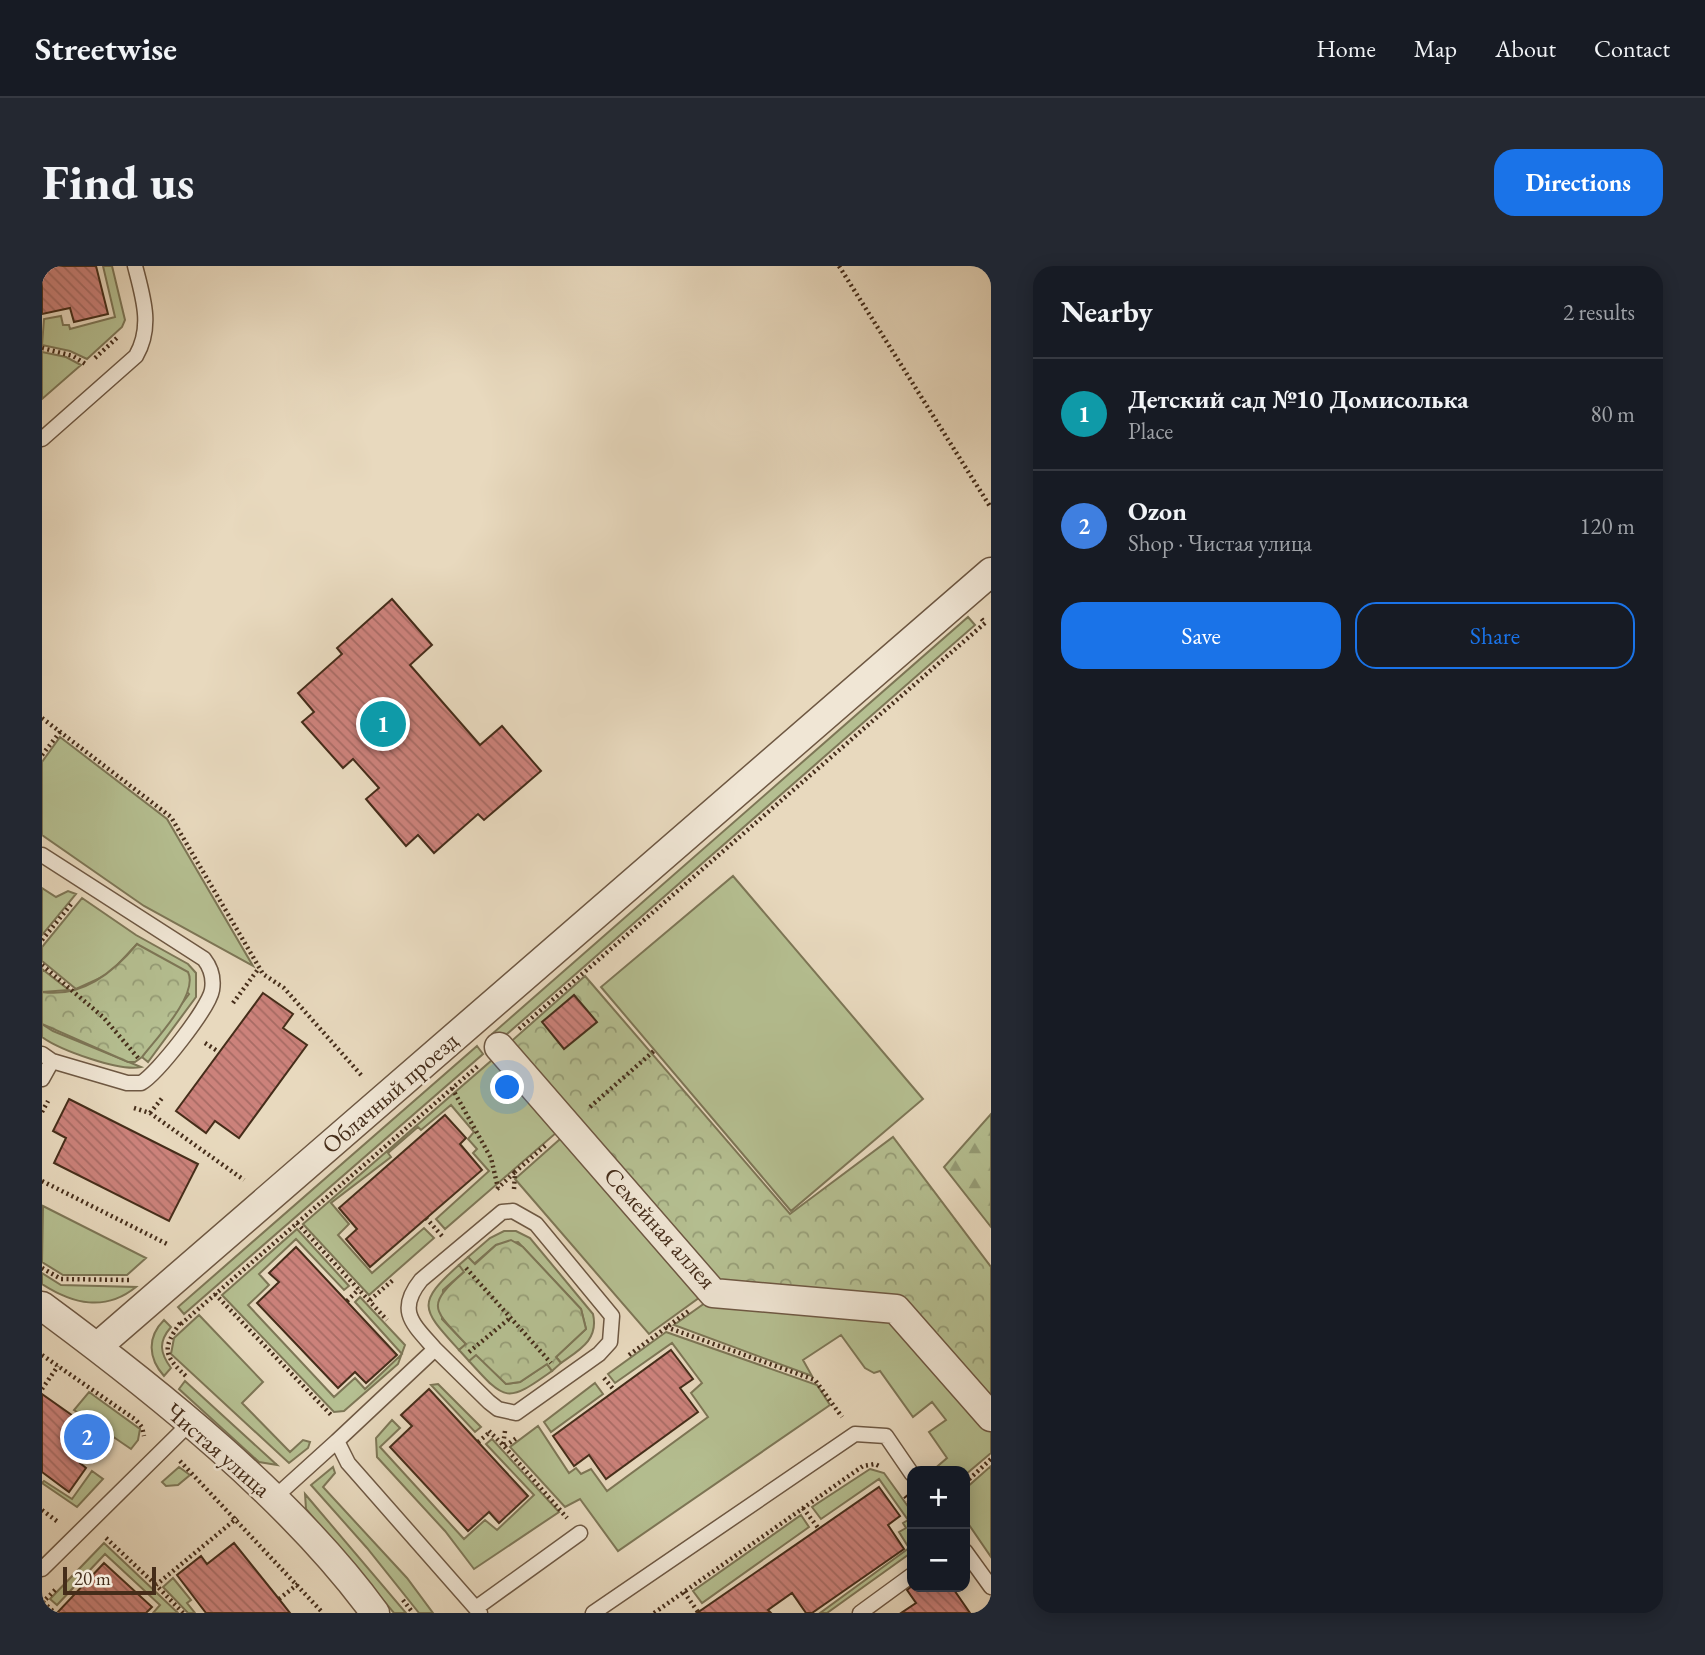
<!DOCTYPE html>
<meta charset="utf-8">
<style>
body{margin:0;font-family:"EB Garamond",serif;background:#242831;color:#f1f3f6}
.controls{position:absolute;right:21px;bottom:21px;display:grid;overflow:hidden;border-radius:14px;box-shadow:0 4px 18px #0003}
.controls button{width:63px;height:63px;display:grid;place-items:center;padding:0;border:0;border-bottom:2px solid #363941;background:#171b24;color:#f1f3f6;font:35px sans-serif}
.scale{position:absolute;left:21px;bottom:18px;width:93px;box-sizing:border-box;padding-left:7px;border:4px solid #452d1a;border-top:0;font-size:19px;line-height:24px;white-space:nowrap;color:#452d1a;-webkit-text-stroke:5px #f0e6d5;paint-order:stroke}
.you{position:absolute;left:466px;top:822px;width:24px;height:24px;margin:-18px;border:5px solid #fff;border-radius:50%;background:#1a73e8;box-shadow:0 0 0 10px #1a73e833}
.badge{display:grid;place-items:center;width:46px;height:46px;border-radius:50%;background:#1a73e8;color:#fff;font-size:23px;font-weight:700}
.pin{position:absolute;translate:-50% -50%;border:4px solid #fff;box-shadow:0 2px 7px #0006}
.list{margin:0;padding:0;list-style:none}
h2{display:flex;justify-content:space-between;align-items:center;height:91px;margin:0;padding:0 28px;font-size:30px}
h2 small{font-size:23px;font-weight:400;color:#9ea1a6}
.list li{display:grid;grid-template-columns:46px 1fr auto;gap:21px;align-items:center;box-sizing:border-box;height:112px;padding:0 28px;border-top:2px solid #363941}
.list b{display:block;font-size:26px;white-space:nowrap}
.list p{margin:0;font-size:23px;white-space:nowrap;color:#9ea1a6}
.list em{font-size:23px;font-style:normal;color:#9ea1a6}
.actions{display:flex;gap:14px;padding:21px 28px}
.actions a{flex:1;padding:16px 0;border:2px solid #1a73e8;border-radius:21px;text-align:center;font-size:24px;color:#1a73e8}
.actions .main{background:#1a73e8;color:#fff}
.map{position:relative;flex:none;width:949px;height:1347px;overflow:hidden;border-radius:21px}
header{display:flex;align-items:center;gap:42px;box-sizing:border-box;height:98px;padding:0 35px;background:#171b24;border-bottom:2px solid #363941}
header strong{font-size:33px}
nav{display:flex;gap:38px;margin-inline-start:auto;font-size:24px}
.intro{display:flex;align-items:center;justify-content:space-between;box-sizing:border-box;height:168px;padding:0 42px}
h1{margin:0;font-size:49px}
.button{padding:18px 32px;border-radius:21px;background:#1a73e8;color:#fff;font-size:24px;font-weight:700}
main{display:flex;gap:42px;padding:0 42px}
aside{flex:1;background:#171b24;border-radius:21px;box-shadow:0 4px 18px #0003}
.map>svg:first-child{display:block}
.green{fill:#b5bf91;stroke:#7d7656;stroke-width:2}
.forest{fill:url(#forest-firs);stroke:#7d7656;stroke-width:2}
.park{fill:url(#park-crowns);stroke:#7d7656;stroke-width:2}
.building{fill:url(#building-back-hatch);stroke:#452d1a;stroke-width:2}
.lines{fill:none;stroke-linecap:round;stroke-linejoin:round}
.lane-casing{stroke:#6e5843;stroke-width:17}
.street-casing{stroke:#6e5843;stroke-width:31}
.path{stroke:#452d1a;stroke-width:4.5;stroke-dasharray:2 3.5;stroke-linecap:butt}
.lane{stroke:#f0e6d5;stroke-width:14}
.street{stroke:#f0e6d5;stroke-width:28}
.labels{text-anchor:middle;stroke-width:5;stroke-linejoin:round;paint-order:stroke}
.street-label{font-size:24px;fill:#452d1a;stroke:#f0e6d5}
</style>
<header>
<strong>Streetwise</strong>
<nav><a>Home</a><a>Map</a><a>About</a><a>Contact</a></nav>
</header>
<div class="intro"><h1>Find us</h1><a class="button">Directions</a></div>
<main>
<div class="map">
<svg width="949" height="1347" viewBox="0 0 949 1347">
<defs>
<pattern id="forest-firs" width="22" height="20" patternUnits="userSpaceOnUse" patternTransform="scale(1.75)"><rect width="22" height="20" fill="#b5bf91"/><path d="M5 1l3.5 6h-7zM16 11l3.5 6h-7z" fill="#959c76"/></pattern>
<pattern id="park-crowns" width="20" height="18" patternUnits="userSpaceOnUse" patternTransform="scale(1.75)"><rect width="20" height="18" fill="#b5bf91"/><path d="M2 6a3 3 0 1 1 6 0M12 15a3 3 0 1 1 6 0" fill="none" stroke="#959c76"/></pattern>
<pattern id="building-back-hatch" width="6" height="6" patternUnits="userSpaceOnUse" patternTransform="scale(1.75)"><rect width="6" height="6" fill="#cc827b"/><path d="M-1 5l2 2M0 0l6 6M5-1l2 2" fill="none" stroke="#a76b64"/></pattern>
</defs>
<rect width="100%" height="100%" fill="#e8d9be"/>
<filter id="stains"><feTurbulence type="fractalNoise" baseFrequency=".00286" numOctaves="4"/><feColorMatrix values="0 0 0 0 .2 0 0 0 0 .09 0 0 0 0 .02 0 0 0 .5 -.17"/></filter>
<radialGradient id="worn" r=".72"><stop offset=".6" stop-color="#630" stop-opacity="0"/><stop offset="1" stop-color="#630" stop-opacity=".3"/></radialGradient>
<path class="green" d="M61 0H70L83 54 80 61 45 93 28 85 0 79 2 53 19 50 21 59H27L28 63 73 51Z
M0 86 24 91 39 99 0 133Z
M926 351 933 359 457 775 450 768Z
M18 471 125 553 211 700 102 640 0 569V496Z
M691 610 881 833 749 945 559 721Z
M0 622 14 631 26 625 34 628 0 669Z
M40 632 94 669 146 698 154 707V731L106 796 100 791 147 728 95 678 67 708 34 723 0 695V681Z
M0 703 27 724 0 726Z
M0 758 11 765 99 801C78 806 18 784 0 771Z
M435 780 441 788 142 1048 136 1041Z
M457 788 522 860 403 963 394 953 447 905 431 887 435 883 426 873 432 866 409 839 379 864 376 861 346 887 349 891 289 937 307 958 296 969 330 1007 382 962 392 972 327 1029 261 958Z
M526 866 665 1026 607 1068 473 913Z
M1 940 104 992 85 1009H21L0 996Z
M255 963 307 1020 302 1024 254 973 217 1008 227 1019 206 1039 292 1131 313 1112 323 1123 360 1088 313 1036 318 1031 363 1079 356 1098 302 1145 292 1146 180 1029Z
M462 965H474L488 972 551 1048C557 1074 537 1084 519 1097L514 1091 544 1063 539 1043 476 976 454 979 432 998 426 991 448 972Z
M417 999 423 1005 401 1024 400 1053 424 1078 417 1084C380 1043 373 1038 417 999Z
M0 1007 19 1019 94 1021C63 1046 31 1038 0 1018Z
M670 1032 850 1046 949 1159V1187L923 1209V1205H890L905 1192 887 1166 904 1154 890 1136 871 1151 838 1105 832 1107 823 1102 799 1069 761 1094 770 1110 632 1059Z
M157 1049 221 1116 200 1137 248 1186 261 1174 268 1176 266 1182 247 1197 129 1088 132 1072Z
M122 1054 129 1061C116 1076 118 1087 129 1102L122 1110C106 1092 105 1071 122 1054Z
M624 1066 775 1119 788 1139 576 1285 538 1233 523 1241 468 1181 496 1160 527 1207 534 1202 539 1208 549 1203 565 1225 666 1151 649 1127 660 1117 630 1077 573 1117 566 1108Z
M434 1088 464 1118 478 1116 505 1098 510 1105C465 1137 464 1136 427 1095Z
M143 1115 235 1199 217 1196 137 1123Z
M553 1117 561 1128 509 1166 502 1156Z
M396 1118 439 1161 433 1166 389 1119Z
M47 1126 98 1163 96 1174 89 1183 32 1144Z
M350 1154 358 1162 338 1181 422 1273 443 1254 455 1264 492 1229 444 1178 450 1173 517 1246 432 1303 403 1265 335 1191 334 1172Z
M949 1200V1291L923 1253V1223Z
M137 1201 148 1209 136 1219 124 1220 120 1216Z
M291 1201 293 1207 281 1221 365 1312 391 1347H377L325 1282 269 1219Z
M828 1203 842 1207 870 1246V1286L785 1347H778L867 1282 857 1266 864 1262 861 1257 866 1254 837 1213 779 1253 770 1241Z
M50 1205 61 1213 35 1241 0 1217 2 1215 30 1233Z
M263 1228 364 1347H352L264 1243Z
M759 1249 767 1261 660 1337 651 1325Z
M62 1277 136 1347H111L118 1339 63 1288 15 1339 8 1333Z
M131 1312 149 1334 145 1337 153 1347H146L121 1321Z"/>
<path class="forest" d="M949 848V961L902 901Z"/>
<path class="park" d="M95 678 146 706C157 728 114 773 100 791L93 796H86L0 758V726C40 732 71 707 95 678Z
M543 710 748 948 851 871 949 1001V1145L856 1037 674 1023 464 780Z
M469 974 481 981 539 1043 544 1063 514 1091 519 1097 510 1105 505 1098 478 1116 464 1118 434 1089 427 1095 417 1084 424 1078C391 1043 383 1040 422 1006L417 999 426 991 433 998 454 979Z"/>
<path class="building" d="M0 0H54L66 48 32 56 28 42 0 48Z
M350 333 390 379 368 399 438 479 460 460 499 505 442 554 436 548 392 587 376 569 364 580 324 533 337 522 311 493 301 502 260 456 272 446 256 427 300 388 295 382Z
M221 727 251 748 241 762 265 779 197 872 173 855 164 867 134 845Z
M532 729 555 756 522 783 500 756Z
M27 833 156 898 127 955 12 897 24 872 11 865Z
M403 849 424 872 418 878 440 904 328 1001 304 973 315 963 297 942Z
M254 981 355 1089 324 1117 313 1106 296 1122 215 1037 237 1016 227 1007Z
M629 1084 651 1113 638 1122 656 1146 564 1213 547 1189 532 1200 511 1170Z
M387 1123 486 1230 457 1257 447 1246 426 1265 348 1181 370 1160 359 1149Z
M0 1128 58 1169 38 1197 44 1202 27 1226 0 1206Z
M837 1221 858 1250 846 1259 862 1283 770 1347H764L750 1327 726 1344 729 1347H655Z
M192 1277 237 1333 248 1347H164L135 1309 159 1290 165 1298Z
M62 1297 110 1341 104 1347H15Z
M870 1320 910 1321 928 1347H859L874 1337 865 1324Z"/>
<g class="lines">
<g class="lane-casing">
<path id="lane" d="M0 173 94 90C111 61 101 31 93 0
M0 589 162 693C169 702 172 712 170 724 167 742 115 808 99 817H85L10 795 0 788
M0 813 10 795
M295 1175 393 1083C371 1058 354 1045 379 1014L460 946 471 945 494 958 570 1050 568 1076 557 1088 474 1147 456 1143 447 1136 393 1083
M232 1232 295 1175 306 1197 438 1347
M923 1285 949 1321
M0 1303 147 1158
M434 1342 538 1267
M551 1347 813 1168 844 1170 870 1208
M818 1347 870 1309"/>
</g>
<g class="street-casing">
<path id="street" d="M457 781 671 1027 854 1043 949 1151
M0 1040C114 1124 250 1233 333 1347
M55 1081 949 306"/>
</g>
<path class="path" d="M797 0 949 242
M0 82 31 90 45 99
M53 92 77 70
M0 452 129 551 221 708 242 722 320 810
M0 489 18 466
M0 674 31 636
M0 699 61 751 97 793
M191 737 217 702
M477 763 943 357 938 351
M163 777 177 786
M410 822 449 892 456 922
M548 841 613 784
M92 842 108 847 202 914
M0 846 6 835
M108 847 121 831
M0 915 127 979
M455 923 473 906
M472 923 473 906 504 879
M384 952 400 970
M255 957 345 1054
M0 1002 19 1013 87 1014
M424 1002 509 1097
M173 1028 291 1151
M328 1034 351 1014
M305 1035 317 1023
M138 1057C120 1083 121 1089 146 1112
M139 1058 437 799
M624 1061 773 1114 800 1151
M427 1086 468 1052
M0 1089 94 1154 100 1161 102 1170
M587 1089 648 1044
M562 1112 573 1125
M0 1123 16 1100
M447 1165 461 1179
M463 1165 461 1179 525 1252
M436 1176 448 1166
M463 1180 476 1171
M138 1195 281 1347
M923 1217 949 1193
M863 1230 870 1239
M761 1242 777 1263
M0 1244 16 1256
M64 1272 114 1319
M642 1326 656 1346
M237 1333 256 1318
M361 1334 371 1347
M1 1336 13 1347
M0 1337 15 1322
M141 1347 114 1319 195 1252
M612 1347 821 1200 833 1198 837 1200"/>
<use href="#lane" class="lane"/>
<use href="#street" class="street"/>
</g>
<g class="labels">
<g class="street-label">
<text transform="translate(348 827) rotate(-41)" y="8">Облачный проезд</text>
<text transform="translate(618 962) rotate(48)" y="8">Семейная аллея</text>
<text transform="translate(176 1184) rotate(41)" y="8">Чистая улица</text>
</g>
</g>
<rect width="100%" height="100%" filter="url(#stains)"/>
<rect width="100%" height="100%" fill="url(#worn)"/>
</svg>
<div class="controls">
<button>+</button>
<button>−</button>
</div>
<div class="scale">20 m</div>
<div class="you"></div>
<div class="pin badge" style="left:341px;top:458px;background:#0f9aa8">1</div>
<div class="pin badge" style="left:45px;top:1171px;background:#3f7fe0">2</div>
</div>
<aside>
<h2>Nearby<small>2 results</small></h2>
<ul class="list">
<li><span class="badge" style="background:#0f9aa8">1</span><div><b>Детский сад №10 Домисолька</b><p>Place</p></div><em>80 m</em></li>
<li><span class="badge" style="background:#3f7fe0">2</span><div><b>Ozon</b><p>Shop · Чистая улица</p></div><em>120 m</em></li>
</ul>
<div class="actions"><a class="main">Save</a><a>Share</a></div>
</aside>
</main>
